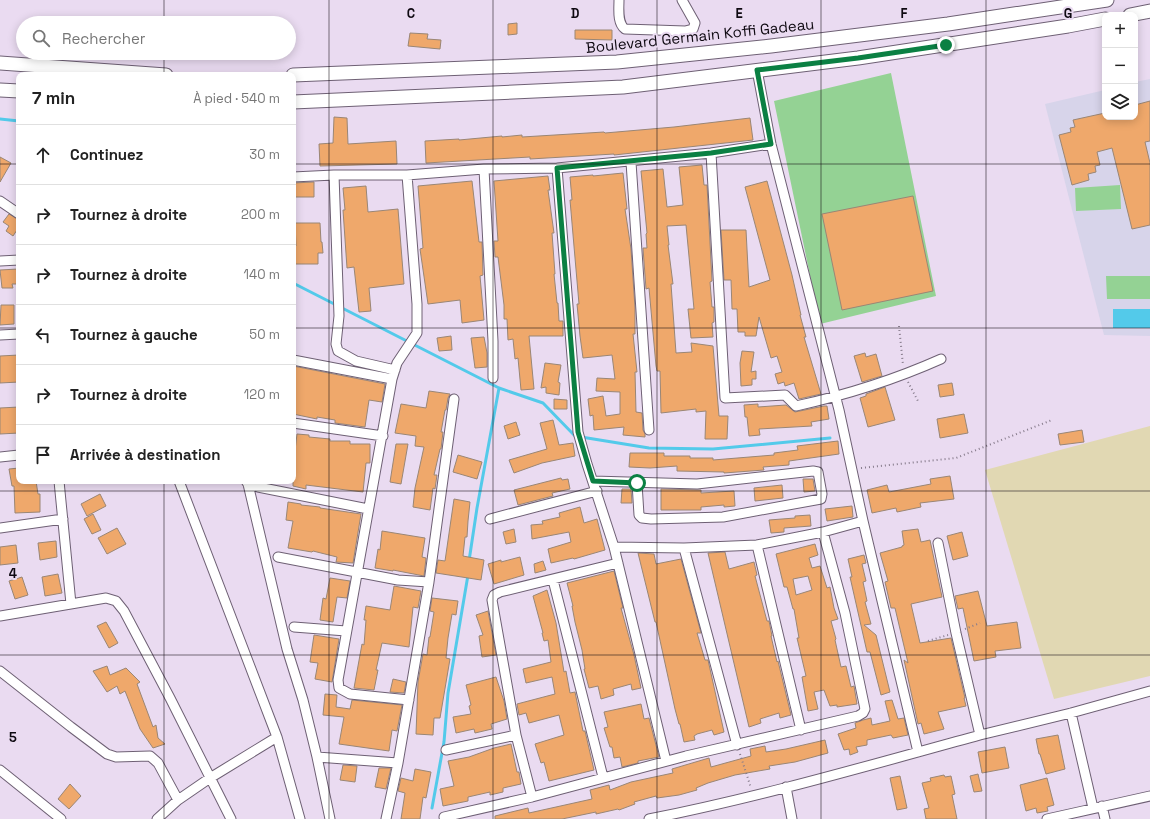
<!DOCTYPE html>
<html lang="fr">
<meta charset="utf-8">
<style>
body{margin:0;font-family:"Space Grotesk",sans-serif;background:#f2f2f2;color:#222}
.controls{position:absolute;right:12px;top:12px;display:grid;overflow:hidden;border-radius:8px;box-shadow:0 2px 10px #0003}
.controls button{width:36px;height:36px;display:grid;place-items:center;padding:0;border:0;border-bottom:1px solid #e0e0e0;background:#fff;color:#222;font:20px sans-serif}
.stop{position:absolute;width:12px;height:12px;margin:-9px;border:3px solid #0b8043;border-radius:50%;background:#fff}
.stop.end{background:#0b8043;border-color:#fff;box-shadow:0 1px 4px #0008}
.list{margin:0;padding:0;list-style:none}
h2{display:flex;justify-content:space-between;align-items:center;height:52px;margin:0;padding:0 16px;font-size:17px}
h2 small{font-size:13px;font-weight:400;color:#767676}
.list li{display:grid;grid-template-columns:26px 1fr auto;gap:12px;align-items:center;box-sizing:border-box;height:60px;padding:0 16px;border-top:1px solid #e0e0e0}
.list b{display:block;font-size:15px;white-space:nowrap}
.list em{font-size:13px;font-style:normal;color:#767676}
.icon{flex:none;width:22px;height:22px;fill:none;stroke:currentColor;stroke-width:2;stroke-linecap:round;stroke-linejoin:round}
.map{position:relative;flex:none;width:1150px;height:819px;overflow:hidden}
.search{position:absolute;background:#fff;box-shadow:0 2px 10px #0003;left:16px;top:16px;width:280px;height:44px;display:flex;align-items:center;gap:10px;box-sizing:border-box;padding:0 14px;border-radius:22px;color:#767676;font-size:15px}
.panel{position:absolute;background:#fff;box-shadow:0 2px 10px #0003;left:16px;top:72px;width:280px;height:412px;border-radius:8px}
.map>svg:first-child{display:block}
.education{fill:#d7d4ea}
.green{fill:#94d294}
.sand{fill:#e1d8b3}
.water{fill:#53caea}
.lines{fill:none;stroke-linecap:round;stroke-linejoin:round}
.stream{stroke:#53caea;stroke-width:3}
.building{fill:#efa86b;stroke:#9a8675;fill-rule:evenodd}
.street-casing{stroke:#6e6074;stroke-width:11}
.secondary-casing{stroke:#6e6074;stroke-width:15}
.path{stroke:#867b8b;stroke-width:2;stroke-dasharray:1 3;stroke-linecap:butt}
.street{stroke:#fff;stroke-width:9}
.secondary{stroke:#fff;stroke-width:13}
.route{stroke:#0b8043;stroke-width:5}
.grid{fill:none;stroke:#0e0911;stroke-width:1;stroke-opacity:0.55}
.labels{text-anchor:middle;stroke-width:4;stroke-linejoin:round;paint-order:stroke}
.street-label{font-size:15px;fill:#0e0911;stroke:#eadbf1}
.grid-label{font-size:13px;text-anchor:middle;font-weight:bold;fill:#0e0911;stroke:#eadbf1;stroke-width:4;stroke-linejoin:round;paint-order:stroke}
</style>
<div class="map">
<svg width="1150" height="819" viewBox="0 0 1150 819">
<rect width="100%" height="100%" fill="#eadbf1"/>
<path class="education" d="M1150 79V336L1104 335 1045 104 1105 90V117H1135V82Z"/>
<path class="green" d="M891 73 936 296 820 324 774 101Z
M1120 185 1121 209 1076 211 1075 188Z
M1106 276H1150V299H1107Z"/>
<path class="sand" d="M1150 426V676L1054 699 985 470Z"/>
<path class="water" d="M1113 309H1150V328H1113Z"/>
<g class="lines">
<path class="stream" d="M0 119 19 121
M293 283 499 388 543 403 575 436 649 448 713 449 830 438
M469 561 477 508 499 388
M432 808 444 742 448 693 468 575"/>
</g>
<path class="building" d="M517 23V34L508 35V24Z
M575 30H612V40L575 39Z
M410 33 428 34 427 39 441 40 440 49 408 46Z
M1150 101V141L1145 142 1150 163V225L1132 229 1112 148 1097 152 1100 165 1095 166 1096 172 1088 174 1089 180 1072 185 1059 135 1071 132 1070 128 1075 127 1073 120 1105 113V117H1135V105Z
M334 117 347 118 348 144 396 141 397 164 320 166 319 144 333 143Z
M750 118 753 140 614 155V154L530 159V157L426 163 425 141 459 139V140L502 136V137L522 135V137L604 132 605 133 674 127Z
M0 157 11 163 0 182Z
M702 165 704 185H707L712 281 710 282 712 307H714V322L712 323 713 337 691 338 688 309H694L686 225 667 226 669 245H668L673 284H671L676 353 692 352 691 343 713 346 719 416H728L727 439H705L706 411 696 412V409L661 413 660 371H657L656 366 649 288 646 289 643 248H647L646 234 647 233 641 171 663 169 667 207 683 205 679 167Z
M623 173 627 209H625L631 249 635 308V334H633L637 372H635L636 412 642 413 643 430 645 434V437L623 435 624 427 594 430 593 415 590 416 588 399 603 396 606 416 620 414V392L596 391 597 378 615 379 612 355 583 358 580 336 577 304H579L570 200H572L570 177 593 175V176Z
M548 176 550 190H548L554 233H552L555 274H554L557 303H558L559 321H563V336H529L534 389 521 390 518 358 515 359 513 339 508 340 507 319H504V305L498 257H495L494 241H498L494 181Z
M472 181 479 242H482L483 275 480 276 484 320 462 323 460 300 428 304 420 249 423 248 418 186Z
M767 181 792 275 801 315H800L806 337H804L821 394 799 399 794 383 785 386 784 382 778 384 775 374 782 372 777 356 771 358 759 317 756 336H745V332H738L737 309H732L731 280H724L721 230H746L749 287 770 280 745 187Z
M314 182V197H293V183Z
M366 186 368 212 398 209 404 284 369 288 371 311 359 312 354 267 347 268 343 210H345L343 188Z
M913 196 933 291 842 310 822 214Z
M9 214 19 220V227L13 236 6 231 9 226 3 222Z
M295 223H320L321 242H322L323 253H318V264H293V246H296Z
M18 269V284H12L13 288H2L0 270Z
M1 305H14V324L0 325Z
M451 336 452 350 439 351 437 338Z
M484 337 487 353V367L475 368 471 338Z
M742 351 754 352 751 372 756 371V379H752V385L741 386 740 363Z
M865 353 866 357 876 354 882 376 862 382 854 356Z
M19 355V382L0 383V356Z
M545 363 561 365 558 382 560 383 559 395 546 393V387L541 388Z
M293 366 385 384 382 402 369 400 365 427 335 423V420L317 417V419L293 414Z
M952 383 954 395 940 397 938 385Z
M885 387 895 420 868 427 860 398 866 396V394Z
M429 391 450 394 448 398 446 410H445L441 432H443L441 449H440L434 475H437L435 489 433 488 430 510 413 507 415 488 424 447 415 446 416 436 395 433 401 404 426 408Z
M554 399 567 400V409H554Z
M758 404V407L786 405 795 412 824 406H827L829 419 811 422 812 426 759 429 760 435 749 436 747 417H745L744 405Z
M19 407V433L0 434V408Z
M964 414 968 433 940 438 937 419Z
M553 420 559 445 573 443 575 456 542 463 514 473 509 460 547 449 540 423Z
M516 422 520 435 508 439 504 426Z
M1082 430 1084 442 1060 445 1058 434Z
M297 434 309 435V437L330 439V441H350V444H370V463H366L363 492 306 485V489L293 486V459H294Z
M838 441 839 454 789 461V465L763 467 764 470 724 473V472L677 471V466L650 468 629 467 630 453H664V456H690V458H713V460L774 455V453L798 450 797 446Z
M396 444H408L401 484 390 482Z
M458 455 482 462 477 479 453 472Z
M19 468V481H36L38 494H40V512L15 513 14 486H12L9 469Z
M950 476 954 499 920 503 921 507 897 512 896 508 872 513 867 490 887 485 889 492 931 484 930 479Z
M561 478 562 480 568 479 570 489 552 493 553 496 518 505 514 490Z
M803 479H813L815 491 804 492Z
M782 485 783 498 755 501 754 488Z
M622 489H631L632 503H621Z
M661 489 701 490V493L734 491 735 506 724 507V505L701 507V510H661Z
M100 494 106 506 87 516 81 504Z
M454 499 470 502 468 521 467 537H465L463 556 484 560 481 580 436 573 438 560 445 561Z
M288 502 301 504V505L320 507V508L361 514 353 563 336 562 337 557 313 551 312 552 288 548 293 521 286 520Z
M852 506 853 517 827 521 825 509Z
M580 507 584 523 597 519 605 550 574 559 573 558 551 563 548 549 571 542 569 532 532 539 531 525 543 524 542 521 560 517 559 513Z
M93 514 101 530 92 534 84 519Z
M810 515 811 526 784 528V532L771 533 769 520 795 518V516Z
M117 528 126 544 107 554 98 538Z
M514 529 516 542 506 544 503 532Z
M918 529 921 542 930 540 942 597 911 604 920 643 951 638 965 698H964L966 706 938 712 944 729 924 734 921 723 918 724 904 660 908 663 895 608H891L885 582 888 581 880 553 902 547V546L904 545 902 531Z
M382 531 425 538 422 557 426 558 424 576 393 570V571L375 568 378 549 380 550Z
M962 532 968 556 953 560 947 536Z
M56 541 57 557 40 560 38 543Z
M815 544 818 555 809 558 812 568 820 566 827 588 830 587 834 608 838 619 831 621 836 639 835 640 841 667 846 666 851 687 854 686 857 704 837 707V705L830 706 824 690 814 692 818 709 808 711 802 677 806 676 797 638H799L794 609H793L787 587H784L776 554ZM808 576 812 590 796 595 793 579Z
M16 545 18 563 0 565V547Z
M725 552 729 569 754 562 757 575 755 576 767 621H769L772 636H771L777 662 778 661 791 715 780 718 779 713 760 719 761 723 749 727 708 553Z
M638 553 654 554 656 564 681 559 701 633H697L705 660H708L724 732 714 735 712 730 697 734 694 736 695 740 684 742 680 724H679L675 709 656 622H655Z
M864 555 866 563 862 564 866 581 863 582 867 601 865 602 871 624 864 625 876 635 890 692 881 695 870 652H867L850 577H852L848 559Z
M520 557 524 575 494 584 488 564 501 560V562Z
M543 561 546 570 535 573 534 564Z
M614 571 623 608H621L634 655 641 688 632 690 631 684 613 689 614 695 601 699 598 686 589 688 584 669H585L582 650 575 622 572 606H573L567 583Z
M58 574 62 593 45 596 42 577Z
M22 577 28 595 15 599 9 581Z
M330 578 350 581 347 598 337 597 333 622 320 620 323 598 326 599Z
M394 586 421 591 418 608 413 607 409 647 382 643 376 670H378L374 690 354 688 362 644 364 645 366 620H364L366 606 390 610Z
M547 590 556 623 564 672 566 671 570 693 575 692 583 731H585L594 770 549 781 544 762 541 763 535 744 564 735 559 715 529 723 526 713 519 715 517 704 555 694 552 677 526 683 523 669 551 662 548 640 544 641 542 633H543L533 596Z
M978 591 987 626 1017 622 1021 648 995 651 996 657 974 661 963 608 958 609 955 596Z
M432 598 458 601 456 615 452 614 448 638 446 658 450 659 440 718H434L433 735 416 734 418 682 423 654 427 655 429 637H430L434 612 430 611Z
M488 611 496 655 482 657 479 636 483 635 476 615Z
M106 622 118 643 109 648 97 626Z
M314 635 339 639 332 682 315 679 318 663 310 662Z
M107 666 110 675 126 668 140 682 137 684 153 727 156 725 158 738 165 744 153 748 140 729 125 691 120 694 117 686 107 692 93 671Z
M496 677 504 701 507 719 491 724 492 729 475 733 474 729 456 733 453 717 471 714 469 706 471 705 466 685Z
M393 679 406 682 404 693 390 692Z
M325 694 337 695 336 707 350 709 352 700 402 705 397 731 392 730 389 751 339 744 344 717 323 715Z
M892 700 898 719 904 718 908 735 893 738 891 735 867 740V745L856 747 858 752 850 755 849 749 844 750 838 734 856 728 855 723 863 720 871 718 872 725 890 721 885 701Z
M641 704 644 719 649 718 659 757 638 761V763L622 767 620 757 614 758 612 747H610L604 728 608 727 604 712Z
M1058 735 1065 769 1046 774 1040 754H1039L1036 739Z
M825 740 828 753 795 762 769 766 770 769 735 775 708 783 696 788 697 790 679 795 657 798 656 796 634 802 635 804 619 810 618 809 596 814V812L562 819H495V816L528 808 529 813 592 799 590 790 609 785 610 790 631 782 673 773 672 769 709 758 711 767 751 756 750 749 765 746 766 752 786 749Z
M511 744 517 772H519L521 784 503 788V792L490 795V792L468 797V801L443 806 440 789 454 786 448 761 469 757 494 748Z
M1005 747 1009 768 982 773 978 752Z
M343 765 357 766 355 782 340 780Z
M379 768H391L386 789 375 787Z
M415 769 431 772 426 798 423 797 420 819H401L405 793 398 791 401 778 413 781Z
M978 774 982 791 974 792 970 776Z
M944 775 945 777 951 776 955 794 952 795 957 819H926L924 809 929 808 922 783 931 781 930 778Z
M900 776 907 808 897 810 890 778Z
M1047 778 1054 805 1047 807 1048 811 1037 813 1036 808 1026 811 1020 785Z
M70 784 81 796 69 809 58 799Z"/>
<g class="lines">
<g class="street-casing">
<path id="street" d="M619 0C619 9 617 23 625 29L685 31 693 29 695 23 682 0
M757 70 771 144 839 410 863 521 918 752
M711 153 725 398 785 395 796 406C846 395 894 380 941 359
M631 162 649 430
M557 168 578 432 587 464 614 547 666 761
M484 169 493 341V378
M334 175 339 316 336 344 338 351 356 361 395 370
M407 175 417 304V333L397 363 392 379 338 680 339 688 350 694 409 700
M293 177 334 175H407L484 169 557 168 711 153 771 144
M0 201 19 214
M0 261 19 260
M0 335 19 334
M293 360 392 379
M293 423 383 436
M0 457 19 455
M59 481 71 604
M179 481 277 737 300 819
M246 481 248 484 258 487 368 509
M593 481 697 484 813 471 818 472 822 494 821 499 723 517 651 519 642 518 639 515 637 483
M248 484 287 649 303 700 317 757 330 819
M490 519 597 491
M0 528 63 519
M757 545 801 730
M614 547 684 548 757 545 823 532 863 521
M684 548 737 745
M278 557 398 580 429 582
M553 580 603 777
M0 616 106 598 116 601 124 611 170 698 231 819
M294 627 346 631
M0 671 71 727 107 754 116 757 150 756 158 763 178 800
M1071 713 1093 808
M980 735 1071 713 1150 691
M446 750 516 735
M317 757 398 763
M0 770 61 819
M786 787 792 819
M532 797 516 735 492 600 494 595 500 592 618 563
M1102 806 1105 819
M444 817 532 797 686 756 858 716 863 713 865 709 845 613 823 532
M157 819 178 800 210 778 277 737
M386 819 398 763 429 582 454 399
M649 819C761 797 870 765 980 735L956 633 938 543
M1047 819 1150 796"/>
</g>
<g class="secondary-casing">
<path id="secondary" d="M1130 15 1150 11
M0 63 166 75
M293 75 617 62 771 46 948 24 1107 0
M0 90 19 91
M293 102 623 87 858 58 1068 26 1105 19"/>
</g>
<path class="path" d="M899 326 903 365
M908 382 919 403
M861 468 956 458 1052 420
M965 629 980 623
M928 641 948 635
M740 754 751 788"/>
<use href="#street" class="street"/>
<use href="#secondary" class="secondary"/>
</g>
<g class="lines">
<path class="route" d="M637 483 593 481 578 432 557 168 711 153 771 144 757 70 858 58 946 45"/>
</g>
<path class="grid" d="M164 0V23M329 0V819M493 0V819M657 0V819M821 0V819M986 0V819M164 53V75M0 164H19M293 164H1150M0 328H19M293 328H1150M164 481V819M0 491H1150M0 655H1150"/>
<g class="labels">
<g class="street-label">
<text transform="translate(700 36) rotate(-6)" y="5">Boulevard Germain Koffi Gadeau</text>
</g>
</g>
<g class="grid-label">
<text x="411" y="18">C</text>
<text x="575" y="18">D</text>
<text x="739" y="18">E</text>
<text x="904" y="18">F</text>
<text x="1068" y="18">G</text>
<text x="13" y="578">4</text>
<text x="13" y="742">5</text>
</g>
</svg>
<div class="controls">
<button>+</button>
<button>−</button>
<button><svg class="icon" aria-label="layers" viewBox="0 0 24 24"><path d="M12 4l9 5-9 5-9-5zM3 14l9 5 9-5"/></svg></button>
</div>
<div class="stop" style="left:637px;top:483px"></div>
<div class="stop end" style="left:946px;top:45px"></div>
<div class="search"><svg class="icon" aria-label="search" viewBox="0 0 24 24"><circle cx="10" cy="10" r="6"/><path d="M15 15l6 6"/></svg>Rechercher</div>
<section class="panel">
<h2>7 min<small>À pied · 540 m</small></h2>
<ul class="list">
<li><svg class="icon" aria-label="ahead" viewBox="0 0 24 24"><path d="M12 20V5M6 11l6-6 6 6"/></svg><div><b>Continuez</b></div><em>30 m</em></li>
<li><svg class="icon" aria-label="right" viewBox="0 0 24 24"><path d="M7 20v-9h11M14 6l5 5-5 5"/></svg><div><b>Tournez à droite</b></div><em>200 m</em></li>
<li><svg class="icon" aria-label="right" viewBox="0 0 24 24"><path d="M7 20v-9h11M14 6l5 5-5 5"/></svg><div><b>Tournez à droite</b></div><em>140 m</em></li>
<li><svg class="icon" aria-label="left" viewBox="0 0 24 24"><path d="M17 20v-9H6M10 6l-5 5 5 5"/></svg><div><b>Tournez à gauche</b></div><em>50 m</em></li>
<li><svg class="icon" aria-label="right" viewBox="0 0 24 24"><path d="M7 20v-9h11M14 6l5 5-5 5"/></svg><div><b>Tournez à droite</b></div><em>120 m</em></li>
<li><svg class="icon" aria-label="arrive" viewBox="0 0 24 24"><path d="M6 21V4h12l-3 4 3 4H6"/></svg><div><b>Arrivée à destination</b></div></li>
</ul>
</section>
</div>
